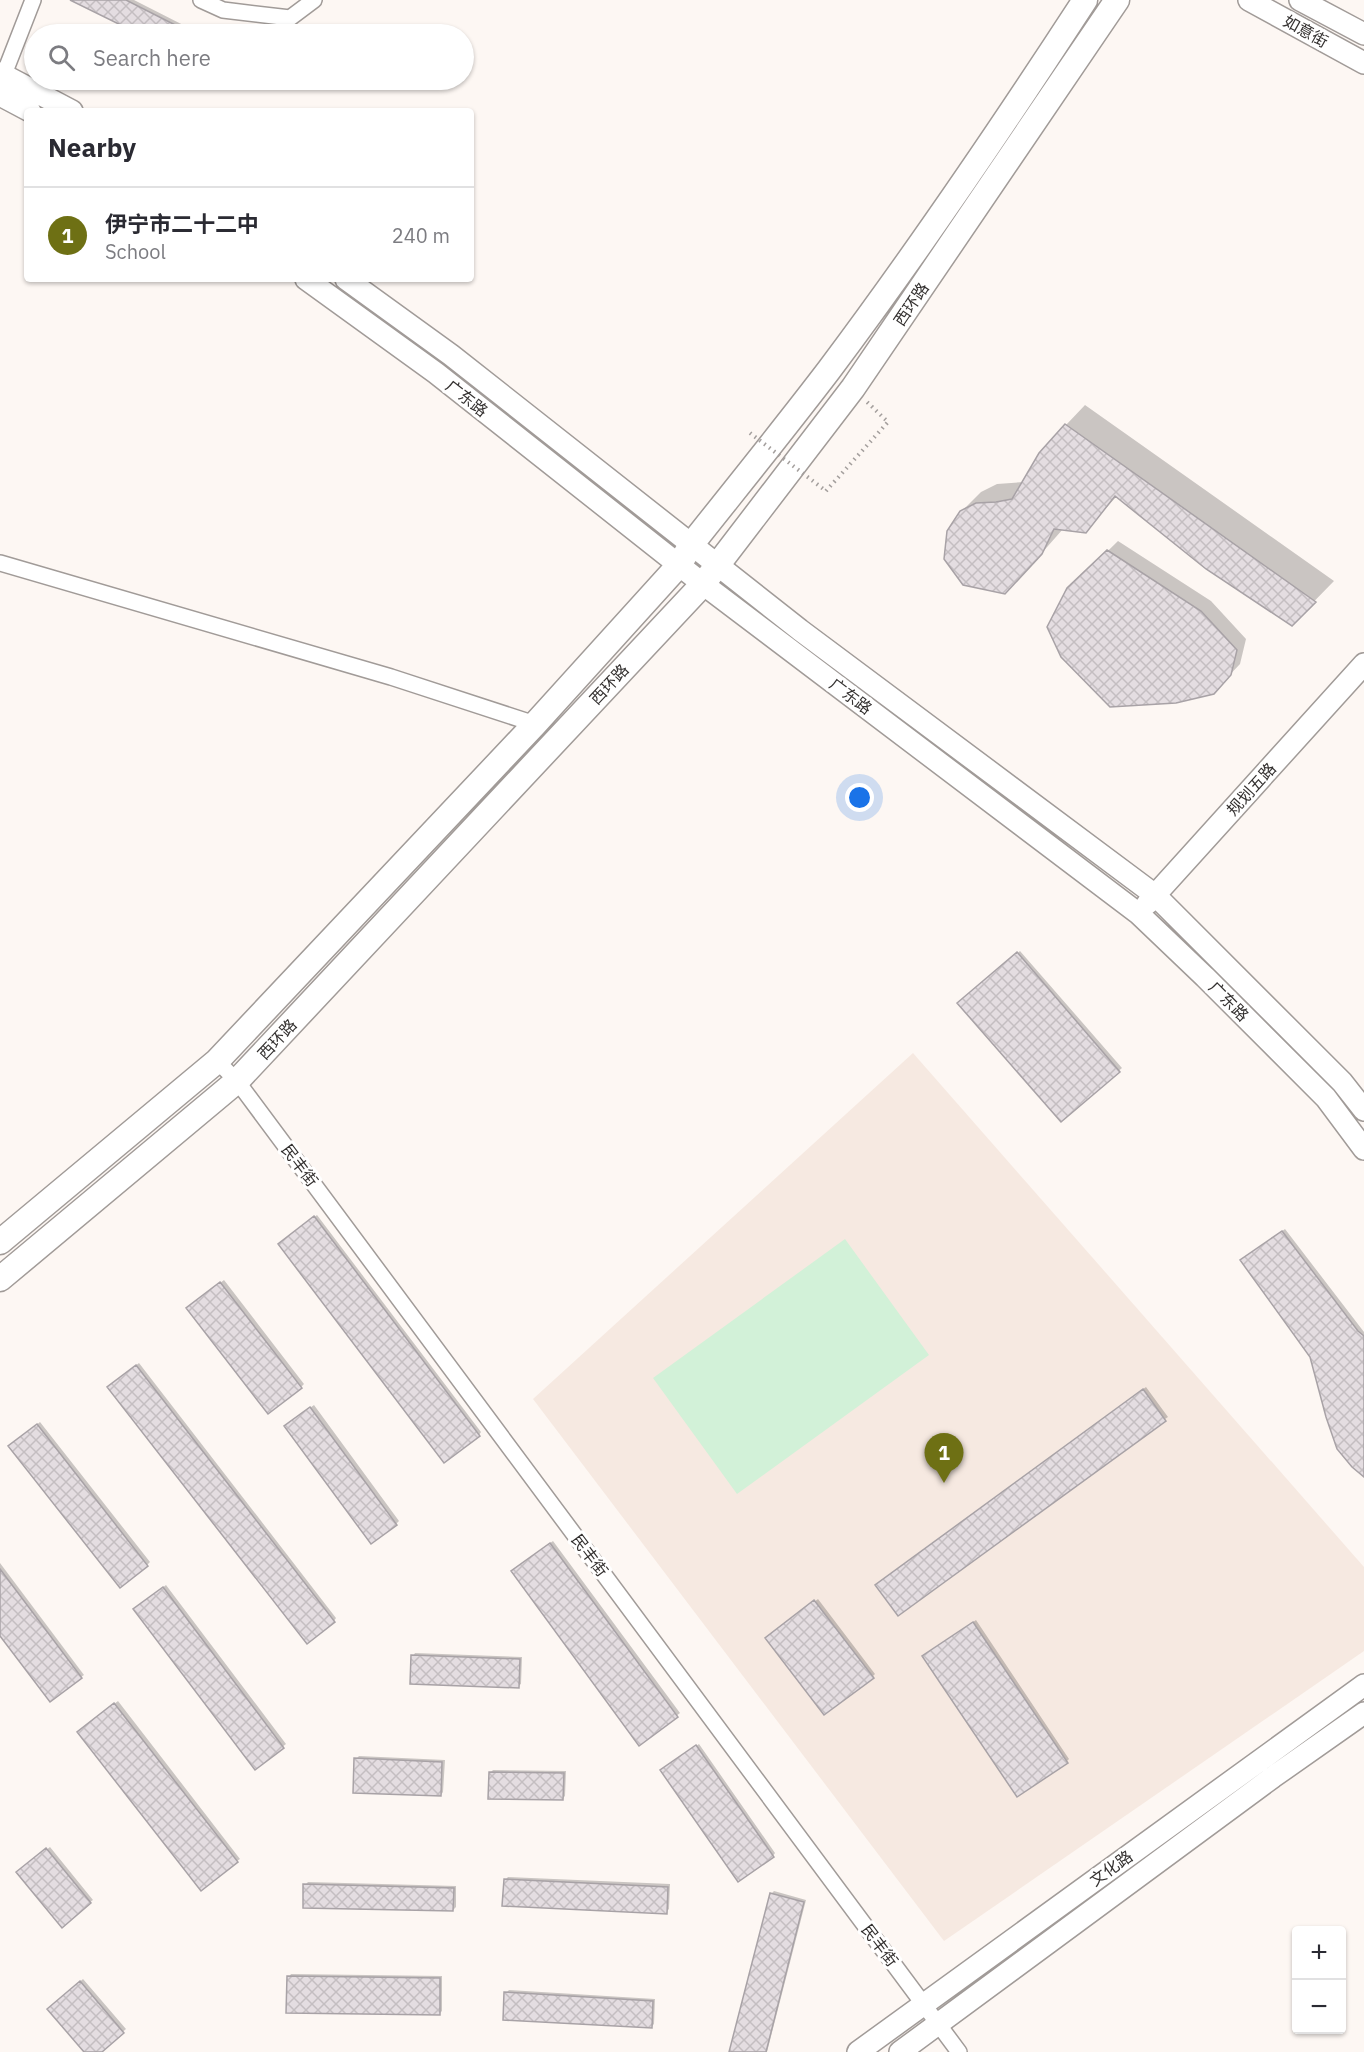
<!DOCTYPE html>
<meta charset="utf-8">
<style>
body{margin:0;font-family:"IBM Plex Sans","Noto Sans SC",sans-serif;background:#f2f2f3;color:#2b2b33}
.controls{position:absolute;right:18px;bottom:18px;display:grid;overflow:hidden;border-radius:6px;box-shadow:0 2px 4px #0004}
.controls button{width:54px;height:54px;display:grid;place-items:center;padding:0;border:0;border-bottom:2px solid #e1e1e2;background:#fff;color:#2b2b33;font:30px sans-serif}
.you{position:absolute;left:860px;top:798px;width:21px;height:21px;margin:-15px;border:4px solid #fff;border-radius:50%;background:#1a73e8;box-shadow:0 0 0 9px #1a73e833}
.badge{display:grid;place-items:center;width:39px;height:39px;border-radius:50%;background:#6e7014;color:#fff;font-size:20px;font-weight:700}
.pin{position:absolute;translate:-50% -50px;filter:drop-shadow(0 2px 3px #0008)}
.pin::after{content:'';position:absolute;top:32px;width:21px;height:18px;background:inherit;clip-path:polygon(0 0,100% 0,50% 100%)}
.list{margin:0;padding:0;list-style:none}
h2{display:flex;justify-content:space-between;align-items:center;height:78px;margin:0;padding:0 24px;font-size:26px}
h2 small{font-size:20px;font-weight:400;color:#7c7c81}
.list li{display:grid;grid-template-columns:39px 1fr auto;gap:18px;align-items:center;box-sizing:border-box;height:96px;padding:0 24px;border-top:2px solid #e1e1e2}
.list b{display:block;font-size:22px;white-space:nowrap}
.list p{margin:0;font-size:20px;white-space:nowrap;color:#7c7c81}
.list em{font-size:20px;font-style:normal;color:#7c7c81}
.icon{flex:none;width:33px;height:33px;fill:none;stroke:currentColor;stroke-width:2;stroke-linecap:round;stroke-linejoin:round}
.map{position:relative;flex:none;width:1364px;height:2052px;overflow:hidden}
.search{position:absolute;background:#fff;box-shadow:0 2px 4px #0004;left:24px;top:24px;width:450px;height:66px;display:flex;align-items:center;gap:15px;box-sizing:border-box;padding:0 21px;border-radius:33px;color:#7c7c81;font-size:22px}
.panel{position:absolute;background:#fff;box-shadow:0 2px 4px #0004;left:24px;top:108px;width:450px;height:174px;border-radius:6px}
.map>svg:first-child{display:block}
.built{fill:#f6e9e1}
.green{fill:#d2f1d8}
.shadow{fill:#0003}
.building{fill:url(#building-cross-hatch);stroke:#a8a2a6;stroke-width:1.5}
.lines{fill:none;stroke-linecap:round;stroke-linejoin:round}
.street-casing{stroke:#a19b98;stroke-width:18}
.secondary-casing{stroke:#a19b98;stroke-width:24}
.primary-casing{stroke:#a19b98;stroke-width:27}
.path{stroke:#a49f9d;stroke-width:4;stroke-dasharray:1.5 4.5;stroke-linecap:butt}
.street{stroke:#fff;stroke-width:15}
.secondary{stroke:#fff;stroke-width:21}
.primary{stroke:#fff;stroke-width:24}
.path-bridge{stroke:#a49f9d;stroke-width:4;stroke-dasharray:1.5 4.5;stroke-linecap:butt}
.labels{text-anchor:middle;stroke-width:6;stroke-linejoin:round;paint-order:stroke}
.street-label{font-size:16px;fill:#343130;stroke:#fff}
</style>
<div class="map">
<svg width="1364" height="2052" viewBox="0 0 1364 2052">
<defs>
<pattern id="building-cross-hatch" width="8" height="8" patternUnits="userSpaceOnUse" patternTransform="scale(1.5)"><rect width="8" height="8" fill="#e4dde1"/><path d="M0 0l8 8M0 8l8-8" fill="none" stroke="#c4bec1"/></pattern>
</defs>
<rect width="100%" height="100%" fill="#fdf7f3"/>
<path class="built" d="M913 1053 1364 1567V1651L944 1941 533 1399Z"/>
<path class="green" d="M845 1239 929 1355 737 1494 653 1378Z"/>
<path class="shadow" d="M73 0H134L193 30 191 34H143Z
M332 32 333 34H310Z
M1085 405 1334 581 1292 624 1117 496 1085 531 1063 529 1025 572 961 512 981 492 997 484 1024 482 1066 425Z
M1118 541 1211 601 1246 639 1240 664 1223 682 1069 589Z
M1020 951 1122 1068 1061 1120 959 1003Z
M317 1215 481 1432 479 1435 283 1241Z
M1285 1229 1364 1332V1475L1311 1356 1245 1258Z
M224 1280 304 1384 301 1387 191 1305Z
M139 1363 336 1618 334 1621 112 1384Z
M1146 1387 1168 1417 1165 1419 898 1614 879 1582Z
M314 1405 399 1521 396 1524 288 1424Z
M40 1422 150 1562 147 1565 13 1444Z
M553 1541 680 1713 639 1744 515 1569Z
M0 1563 84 1675 81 1677 0 1633Z
M166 1585 286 1744 255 1768 138 1607Z
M818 1599 875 1674 873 1676 770 1636Z
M976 1620 1069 1759 1067 1761 927 1654Z
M415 1653 522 1657 521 1684 518 1686 413 1656Z
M118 1701 240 1859 237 1861 82 1729Z
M699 1744 775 1853 773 1856 665 1768Z
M359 1756 445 1760 443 1792 441 1795 356 1759Z
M493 1770 566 1771 565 1796 562 1799 490 1773Z
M50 1847 93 1900 90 1902 21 1870Z
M508 1877 670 1884 669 1909 666 1912 505 1880Z
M308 1882 456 1886V1907L453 1910 305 1885Z
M774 1891 806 1900 767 2052H731L771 1894Z
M291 1974 442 1976V2011L439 2014 289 1977Z
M83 1979 126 2029 99 2052H86L49 2009Z
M509 1990 655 1999 654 2024 651 2027 506 1993Z"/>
<path class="building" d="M70 0H126L191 33V34H139Z
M1065 424 1316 602 1292 626 1206 569 1115 496 1086 533 1054 529 1042 554 1005 594 963 585 944 559 947 531 960 511 976 503 996 502 1012 499 1039 453Z
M1107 550 1201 611 1237 650 1231 675 1214 694 1176 703 1110 707 1061 657 1047 627 1067 588Z
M1017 952 1120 1072 1061 1122 957 1003Z
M314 1216 480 1436 444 1463 278 1244Z
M1282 1231 1358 1331 1364 1336V1477L1352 1467 1337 1449 1326 1417 1310 1357 1240 1260Z
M220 1282 302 1388 268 1414 186 1308Z
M136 1365 335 1622 307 1644 107 1387Z
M1143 1389 1166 1421 898 1616 875 1585Z
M310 1407 397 1525 371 1544 284 1426Z
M37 1424 148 1566 120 1588 8 1446Z
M550 1543 678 1717 639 1746 511 1571Z
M0 1569 82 1678 50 1702 0 1636Z
M163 1587 284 1748 255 1770 133 1609Z
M814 1600 874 1678 824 1715 765 1638Z
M973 1622 1068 1763 1017 1797 922 1656Z
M411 1655 520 1659 519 1688 410 1684Z
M114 1703 238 1862 201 1891 77 1732Z
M696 1745 774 1857 738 1882 660 1770Z
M354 1758 442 1762 441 1796 353 1793Z
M489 1772 564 1773 563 1800 488 1799Z
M46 1848 91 1903 62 1928 16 1872Z
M504 1879 668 1887 667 1914 502 1906Z
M303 1884 454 1888 453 1911 303 1908Z
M770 1893 804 1902 766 2052H729Z
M287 1976 440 1978V2015L286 2013Z
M80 1981 124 2033 102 2052H84L47 2009Z
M504 1992 653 2001 652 2028 503 2020Z"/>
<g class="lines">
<g class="street-casing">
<path id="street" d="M201 0 223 10 290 18 314 0
M1 82 33 0
M0 563 391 677 535 724
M217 1061 237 1081 959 2052"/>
</g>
<g class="secondary-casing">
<path id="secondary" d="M1249 0 1364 63
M1300 0 1364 34
M0 73 72 111
M0 95 30 111
M306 279 436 373 703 584 1139 914 1205 977 1326 1098 1364 1149
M346 279 451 355 800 630 1155 895 1342 1082 1364 1110
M1147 904 1364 664
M858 2052 1364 1685
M900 2052 1273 1777 1364 1713"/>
</g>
<g class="primary-casing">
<path id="primary" d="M0 1242 217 1061 535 724 679 565 691 545C737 487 784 429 829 370 919 250 1003 126 1085 0
M0 1279 237 1081 703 584 853 388 1117 0"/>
</g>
<path class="path" d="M826 491 888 422 866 401"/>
<use href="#street" class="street"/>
<use href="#secondary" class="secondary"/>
<use href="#primary" class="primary"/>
<path class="path-bridge" d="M750 433 826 491"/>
</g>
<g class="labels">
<g class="street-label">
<text transform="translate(1306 31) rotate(29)" y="6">如意街</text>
<text transform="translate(911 304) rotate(-56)" y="6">西环路</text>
<text transform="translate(467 398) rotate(38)" y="6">广东路</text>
<text transform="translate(609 684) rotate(-47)" y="6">西环路</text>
<text transform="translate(851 696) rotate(37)" y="6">广东路</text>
<text transform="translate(1251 789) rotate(-48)" y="6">规划五路</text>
<text transform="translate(1229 1001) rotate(45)" y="6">广东路</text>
<text transform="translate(277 1039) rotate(-47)" y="6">西环路</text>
<text transform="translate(300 1165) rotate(53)" y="6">民丰街</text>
<text transform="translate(590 1555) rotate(53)" y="6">民丰街</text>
<text transform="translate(1111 1868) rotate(-36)" y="6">文化路</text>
<text transform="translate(880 1945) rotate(53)" y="6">民丰街</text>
</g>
</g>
</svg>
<div class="controls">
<button>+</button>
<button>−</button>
</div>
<div class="you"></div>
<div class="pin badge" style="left:944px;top:1483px">1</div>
<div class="search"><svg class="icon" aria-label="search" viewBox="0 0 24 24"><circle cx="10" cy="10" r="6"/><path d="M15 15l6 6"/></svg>Search here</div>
<section class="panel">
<h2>Nearby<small></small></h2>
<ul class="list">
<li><span class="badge">1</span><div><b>伊宁市二十二中</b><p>School</p></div><em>240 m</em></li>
</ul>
</section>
</div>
